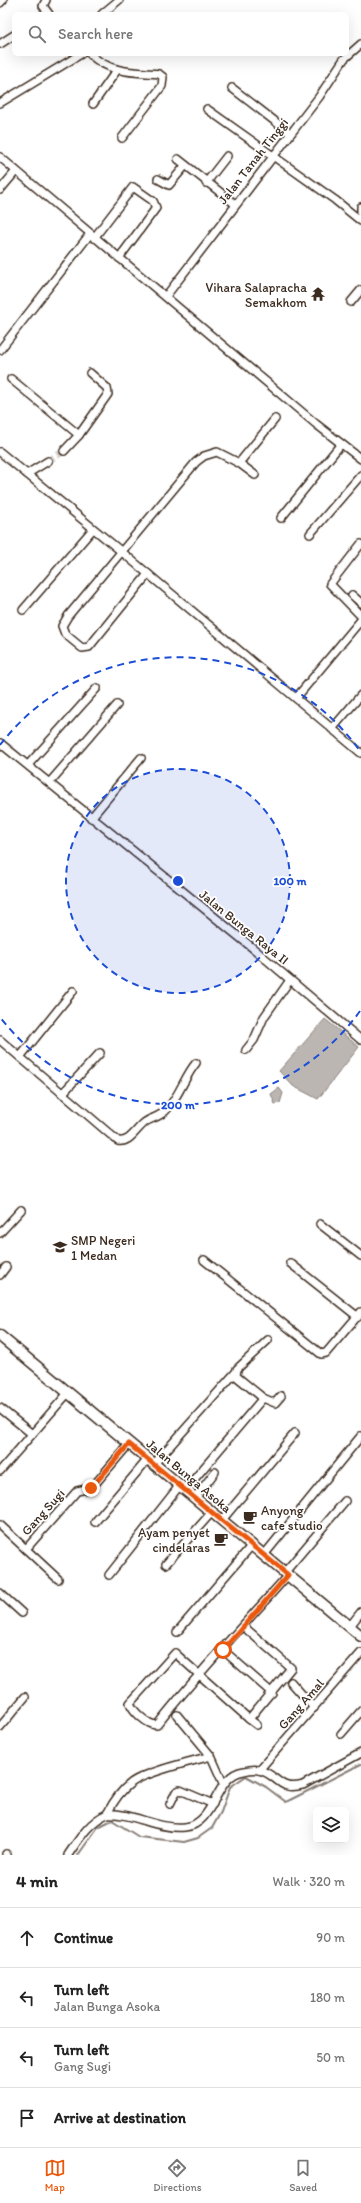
<!DOCTYPE html>
<html lang="en">
<head>
<meta charset="utf-8">
<style>
	:root { --surface:#fff; --page:#f2f2f2; --text:#222; --muted:#767676; --line:#e0e0e0; --accent:#ea580c }
	body { margin:0; font-family:Itim,sans-serif; background:var(--page); color:var(--text) }
	.controls { position:absolute; right:12px; bottom:12px; display:grid; overflow:hidden; border-radius:6px; box-shadow:0 4px 16px #0002 }
	.controls button { width:36px; height:36px; display:grid; place-items:center; padding:0; border:0; border-bottom:1px solid var(--line); background:var(--surface); color:var(--text); font:20px sans-serif }
	.stop { position:absolute; width:12px; height:12px; margin:-9px; border:3px solid #ea580c; border-radius:50%; background:#fff }
	.stop.end { background:#ea580c; border-color:#fff; box-shadow:0 1px 4px #0008 }
	.list { margin:0; padding:0; list-style:none }
	h2 { display:flex; justify-content:space-between; align-items:center; height:52px; margin:0; padding:0 16px; font-size:17px }
	h2 small { font-size:13px; font-weight:400; color:var(--muted) }
	.list li { display:grid; grid-template-columns:26px 1fr auto; gap:12px; align-items:center; box-sizing:border-box; height:60px; padding:0 16px; border-top:1px solid var(--line) }
	.list b { display:block; font-size:15px; white-space:nowrap }
	.list p { margin:0; font-size:13px; white-space:nowrap; color:var(--muted) }
	.list em { font-size:13px; font-style:normal; color:var(--muted) }
	.icon { flex:none; width:22px; height:22px; fill:none; stroke:currentColor; stroke-width:2; stroke-linecap:round; stroke-linejoin:round }
	.map { position:relative; flex:none; width:361px; height:1855px; overflow:hidden }
	.search { position:absolute; background:var(--surface); box-shadow:0 4px 16px #0002; left:12px; right:12px; top:12px; height:44px; display:flex; align-items:center; gap:10px; box-sizing:border-box; padding:0 14px; border-radius:6px; color:var(--muted); font-size:15px }
	.sheet { height:292px; background:var(--surface) }
	nav { display:flex; justify-content:space-around; align-items:center; box-sizing:border-box; height:56px; border-top:1px solid var(--line); background:var(--surface); font-size:11px; color:var(--muted) }
	nav a { display:grid; justify-items:center; gap:2px }
	nav .on { color:var(--accent) }
	.map>svg:first-child { display:block }
	.water { fill:#bcb6b3; stroke:#887e77 }
	.lines { fill:none; stroke-linecap:round; stroke-linejoin:round }
	.stream { stroke:#887e77; stroke-width:2 }
	.street-tunnel { stroke:#d8d4d2; stroke-width:7; stroke-dasharray:7 3.5; stroke-linecap:butt }
	.street-casing { stroke:#3b2a1e; stroke-width:10 }
	.secondary-casing { stroke:#3b2a1e; stroke-width:13 }
	.street { stroke:#fff; stroke-width:7 }
	.secondary { stroke:#fff; stroke-width:10 }
	.route { stroke:#ea580c; stroke-width:5 }
	.ring { fill:none; stroke:#1d4ed8; stroke-width:2; stroke-dasharray:7 5 }
	.labels { text-anchor:middle; dominant-baseline:central; stroke-width:3.5; stroke-linejoin:round; paint-order:stroke }
	.street-label { font-size:13px; fill:#3b2a1e; stroke:#fff }
	.poi-label { font-size:13px; fill:#3b2a1e; stroke:#fff; text-anchor:end }
	.centre { fill:#1d4ed8; stroke:#fff; stroke-width:2 }
	.ring-label { font-size:12px; text-anchor:middle; font-weight:bold; fill:#1d4ed8; stroke:#fff; stroke-width:3.5; stroke-linejoin:round; paint-order:stroke }
</style>
</head>
<body>
<div class="map">
<svg width="361" height="1855" viewBox="0 0 361 1855">
	<rect width="100%" height="100%" fill="#fff"/>
	<filter id="ink" filterUnits="userSpaceOnUse"><feTurbulence type="fractalNoise" baseFrequency=".025" numOctaves="2"/><feDisplacementMap in="SourceGraphic" scale="8" xChannelSelector="R" yChannelSelector="G"/><feConvolveMatrix kernelMatrix="1 2 1 2 8 2 1 2 1" color-interpolation-filters="sRGB"/></filter>
	<g filter="url(#ink)">
		<g class="water">
			<polygon points="325,1019 359,1047 318,1099 293,1086 279,1071"/>
			<polygon points="279,1088 283,1093 280,1103 275,1104 271,1094"/>
		</g>
		<g class="lines">
			<polyline class="stream" points="78,1855 98,1827 112,1820 139,1837 184,1842 198,1838 212,1828 221,1812 230,1787 246,1776 266,1787 286,1802 361,1764"/>
			<polyline class="street-tunnel" points="48,461 64,451"/>
			<defs>
				<g id="street">
					<polyline points="46,0 43,6 49,14"/>
					<polyline points="0,3 3,0"/>
					<polyline points="102,14 119,0"/>
					<polyline points="0,44 14,35"/>
					<path d="M90,54C109,73 133,72 159,74L163,77L162,86L122,138"/>
					<polyline points="232,88 290,133"/>
					<polyline points="0,103 81,54"/>
					<polyline points="93,104 117,70"/>
					<polyline points="207,109 335,200 361,221"/>
					<polyline points="0,157 316,424 361,459"/>
					<polyline points="178,159 235,204"/>
					<polyline points="158,179 169,185 185,166"/>
					<polyline points="206,183 227,156"/>
					<polyline points="0,190 16,171"/>
					<polyline points="361,207 361,213"/>
					<polyline points="94,238 133,187 153,201 156,208 119,258"/>
					<polyline points="166,296 319,97 344,59 361,44"/>
					<polyline points="351,302 361,290"/>
					<polyline points="0,350 90,234"/>
					<polyline points="11,379 79,435"/>
					<polyline points="64,451 79,435 108,394 107,388 90,373"/>
					<polyline points="0,452 122,552 361,753"/>
					<polyline points="239,463 275,419"/>
					<polyline points="27,474 48,461"/>
					<polyline points="281,518 341,444"/>
					<polyline points="310,534 361,475"/>
					<polyline points="361,544 330,584 361,616"/>
					<polyline points="148,574 89,647 82,648 65,634 62,626 68,616 196,462 204,456 217,452 239,463 255,475"/>
					<polyline points="352,595 361,603"/>
					<polyline points="23,610 93,529"/>
					<polyline points="296,698 361,620"/>
					<polyline points="332,729 361,695"/>
					<polyline points="0,743 254,949 361,1040"/>
					<polyline points="28,765 97,688"/>
					<polyline points="50,782 117,705"/>
					<polyline points="91,818 141,758"/>
					<path d="M0,1040L118,1141C129,1143 135,1131 143,1124C150,1117 159,1119 168,1108C180,1094 185,1076 196,1063"/>
					<polyline points="246,1050 254,1040 264,1017 290,980"/>
					<polyline points="20,1057 73,991"/>
					<polyline points="62,1094 100,1053"/>
					<polyline points="320,1224 361,1256"/>
					<polyline points="0,1233 21,1210"/>
					<polyline points="204,1260 321,1354 326,1353 361,1312"/>
					<polyline points="290,1263 358,1317"/>
					<polyline points="0,1275 6,1267"/>
					<polyline points="263,1398 275,1403 281,1396"/>
					<polyline points="0,1408 32,1434"/>
					<polyline points="154,1464 235,1373"/>
					<polyline points="0,1471 68,1393"/>
					<polyline points="185,1490 263,1398 236,1376 237,1369 268,1340"/>
					<polyline points="195,1498 215,1472"/>
					<polyline points="222,1520 295,1433"/>
					<polyline points="95,1522 148,1459"/>
					<polyline points="0,1525 58,1579"/>
					<polyline points="26,1549 77,1491 91,1488 95,1484 129,1444"/>
					<polyline points="264,1555 361,1436"/>
					<polyline points="166,1564 212,1512"/>
					<polyline points="285,1572 345,1501"/>
					<polyline points="109,1575 180,1485"/>
					<polyline points="0,1593 22,1613"/>
					<polyline points="243,1626 291,1668 249,1719"/>
					<polyline points="350,1626 361,1612"/>
					<polyline points="177,1632 252,1545"/>
					<polyline points="223,1650 272,1693"/>
					<polyline points="291,1682 314,1708"/>
					<polyline points="177,1715 211,1756 223,1783"/>
					<path d="M257,1725L249,1719L176,1654L175,1653L130,1703C133,1711 147,1725 157,1725C198,1673 244,1625 288,1575"/>
					<polyline points="0,1727 25,1697"/>
					<polyline points="341,1734 361,1711"/>
					<polyline points="259,1770 361,1653"/>
					<polyline points="170,1804 176,1792 180,1790 213,1804"/>
					<path d="M107,1814C113,1802 120,1791 131,1783C145,1772 192,1761 211,1756"/>
					<polyline points="6,1854 7,1855"/>
					<path d="M68,1855C79,1839 89,1822 107,1814C132,1812 158,1830 185,1827C216,1824 214,1775 244,1771C248,1770 255,1769 259,1770C278,1774 278,1792 303,1785L361,1753"/>
				</g>
				<polyline id="secondary" points="0,1336 361,1636"/>
			</defs>
			<use href="#street" class="street-casing"/>
			<use href="#secondary" class="secondary-casing"/>
			<use href="#street" class="street"/>
			<use href="#secondary" class="secondary"/>
		</g>
	</g>
	<g class="lines" filter="url(#ink)">
		<polyline class="route" points="91,1488 129,1444 288,1575 223,1650"/>
	</g>
	<circle cx="178" cy="881" r="112" fill="#1d4ed8" fill-opacity=".12"/>
	<g class="ring">
		<circle cx="178" cy="881" r="112"/>
		<path d="M360 1011A224 224 0 0 1 0 1017M0 745A224 224 0 0 1 360 751"/>
	</g>
	<defs>
		<symbol id="temple-bare" viewBox="-9 -9 18 18"><path d="M0-6L5-2H3V0L6.5 2.5H4V6H1.5V3h-3V6H-4V2.5H-6.5L-3 0V-2H-5Z" fill="#3b2a1e" stroke="#fff" stroke-width="2.5" paint-order="stroke"/></symbol>
		<symbol id="school-bare" viewBox="-9 -9 18 18"><path d="M0-5L7-2L0 1L-7-2ZM-4 1L0 2.5L4 1V4Q0 6-4 4Z" fill="#3b2a1e" stroke="#fff" stroke-width="2.5" paint-order="stroke"/></symbol>
		<symbol id="cafe-bare" viewBox="-9 -9 18 18"><path d="M-5.5-4.5H6V0H3Q3 3.5 0 3.5H-2.5Q-5.5 3.5-5.5 0ZM3-3.2v2h1.7v-2ZM-6 4.5H4V6H-6Z" fill="#3b2a1e" stroke="#fff" stroke-width="2.5" paint-order="stroke"/></symbol>
	</defs>
	<g fill-rule="evenodd">
		<use href="#temple-bare" x="308" y="284" width="20" height="20"/>
		<use href="#school-bare" x="50" y="1237" width="20" height="20"/>
		<use href="#cafe-bare" x="240" y="1507" width="20" height="20"/>
		<use href="#cafe-bare" x="211" y="1529" width="20" height="20"/>
	</g>
	<g class="labels">
		<g class="street-label">
			<text transform="translate(253 161) rotate(-52)">Jalan Tanah Tinggi</text>
			<text transform="translate(244 927) rotate(39)">Jalan Bunga Raya II</text>
			<text transform="translate(189 1476) rotate(40)">Jalan Bunga Asoka</text>
			<text transform="translate(43 1512) rotate(-48)">Gang Sugi</text>
			<text transform="translate(301 1704) rotate(-49)">Gang Amal</text>
		</g>
		<g class="poi-label">
			<text x="307" y="287">Vihara Salapracha<tspan x="307" dy="15">Semakhom</tspan></text>
			<text x="71" y="1240" text-anchor="start">SMP Negeri<tspan x="71" dy="15">1 Medan</tspan></text>
			<text x="261" y="1510" text-anchor="start">Anyong<tspan x="261" dy="15">cafe studio</tspan></text>
			<text x="210" y="1532">Ayam penyet<tspan x="210" dy="15">cindelaras</tspan></text>
		</g>
	</g>
	<circle cx="178" cy="881" r="6" class="centre"/>
	<g class="ring-label">
		<text x="290" y="885">100 m</text>
		<text x="178" y="1109">200 m</text>
	</g>
</svg>
<div class="controls">
<button><svg class="icon" aria-label="layers" viewBox="0 0 24 24"><path d="M12 4l9 5-9 5-9-5zM3 14l9 5 9-5"/></svg></button>
</div>
<div class="stop" style="left:223px;top:1650px"></div>
<div class="stop end" style="left:91px;top:1488px"></div>
<div class="search"><svg class="icon" aria-label="search" viewBox="0 0 24 24"><circle cx="10" cy="10" r="6"/><path d="M15 15l6 6"/></svg>Search here</div>
</div>
<section class="sheet">
<h2>4 min<small>Walk · 320 m</small></h2>
<ul class="list">
<li><svg class="icon" aria-label="ahead" viewBox="0 0 24 24"><path d="M12 20V5M6 11l6-6 6 6"/></svg><div><b>Continue</b></div><em>90 m</em></li>
<li><svg class="icon" aria-label="left" viewBox="0 0 24 24"><path d="M17 20v-9H6M10 6l-5 5 5 5"/></svg><div><b>Turn left</b><p>Jalan Bunga Asoka</p></div><em>180 m</em></li>
<li><svg class="icon" aria-label="left" viewBox="0 0 24 24"><path d="M17 20v-9H6M10 6l-5 5 5 5"/></svg><div><b>Turn left</b><p>Gang Sugi</p></div><em>50 m</em></li>
<li><svg class="icon" aria-label="arrive" viewBox="0 0 24 24"><path d="M6 21V4h12l-3 4 3 4H6"/></svg><div><b>Arrive at destination</b></div></li>
</ul>
</section>
<nav>
<a class="on"><svg class="icon" aria-label="map" viewBox="0 0 24 24"><path d="M3 6l6-2 6 2 6-2v14l-6 2-6-2-6 2zM9 4v14M15 6v14"/></svg>Map</a>
<a><svg class="icon" aria-label="directions" viewBox="0 0 24 24"><path d="M12 3l9 9-9 9-9-9zM9 14v-3h6M13 9l2 2-2 2"/></svg>Directions</a>
<a><svg class="icon" aria-label="saved" viewBox="0 0 24 24"><path d="M7 4h10v16l-5-4-5 4z"/></svg>Saved</a>
</nav>
</body>
</html>
